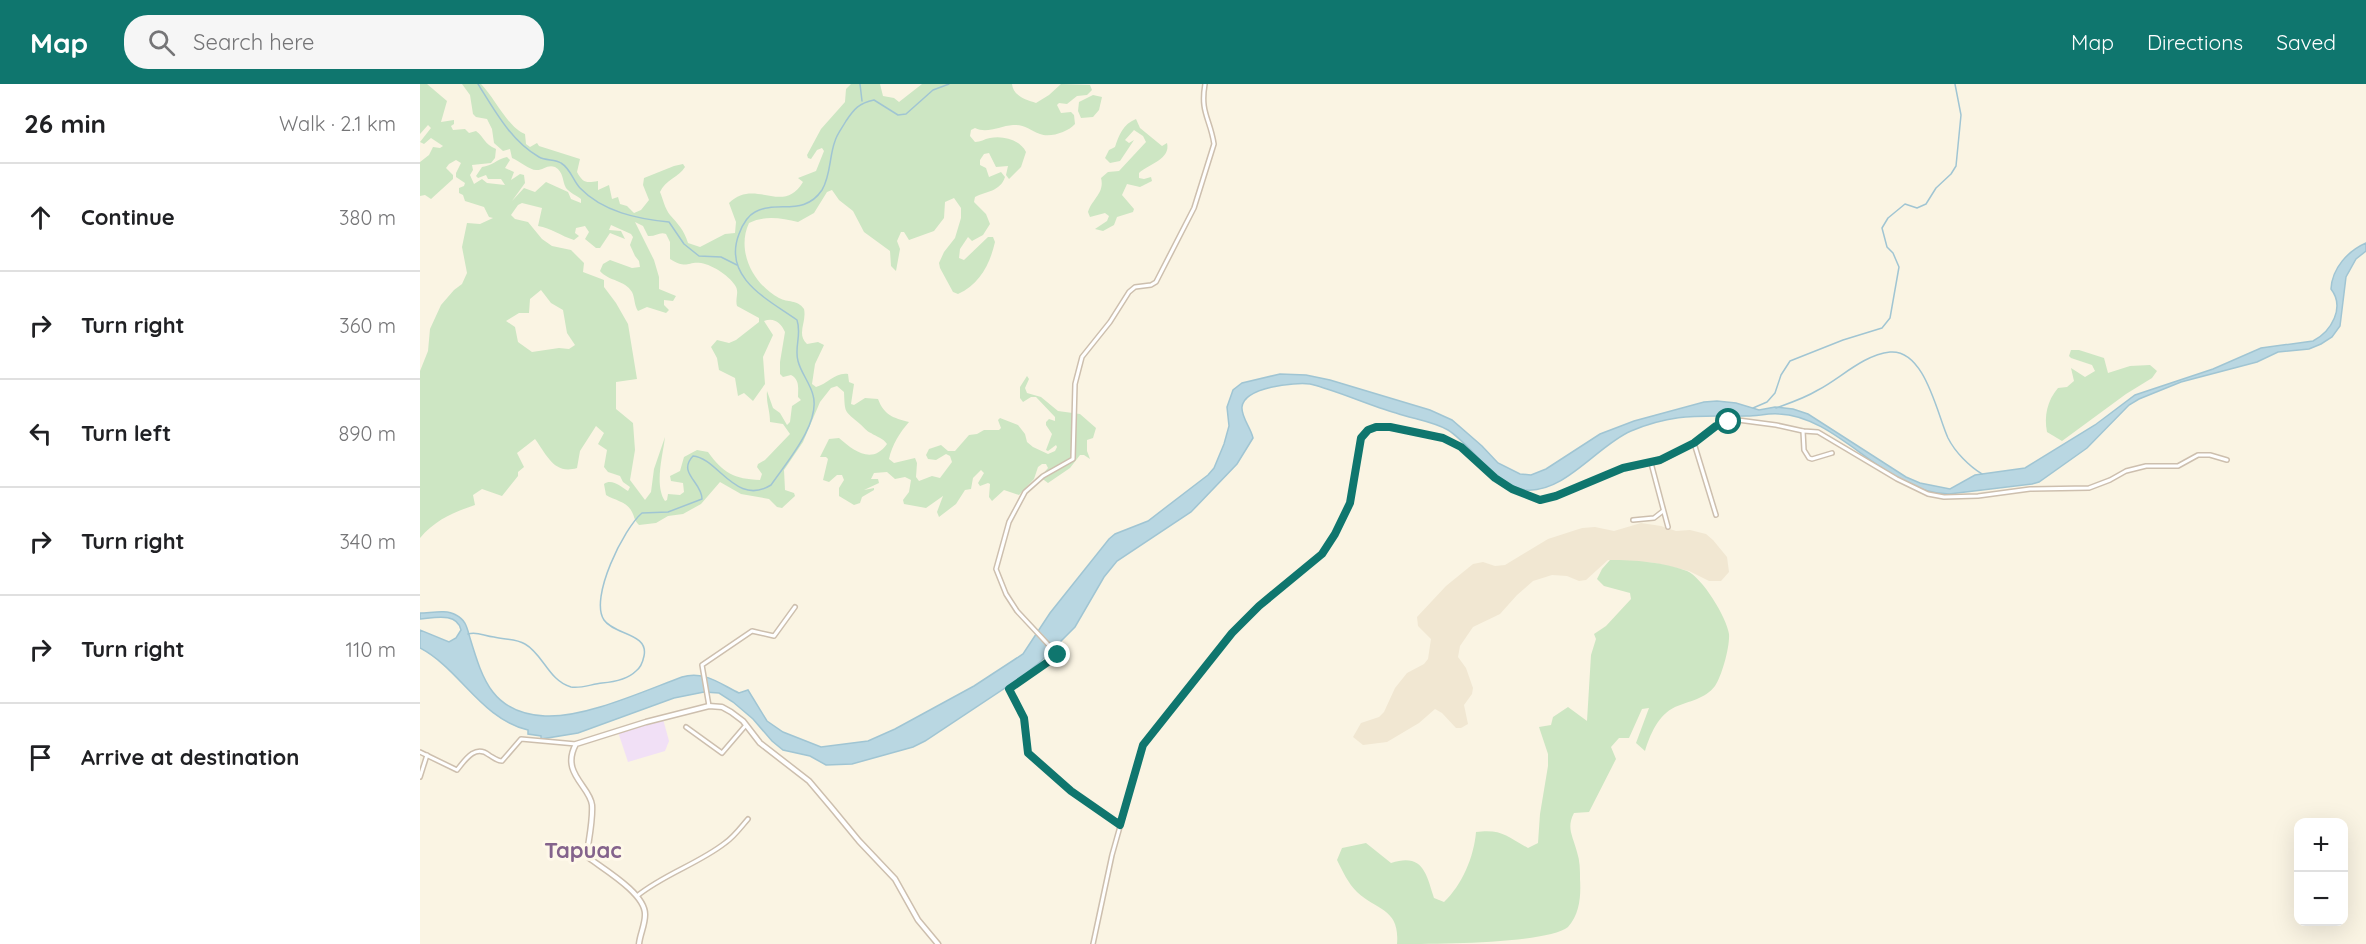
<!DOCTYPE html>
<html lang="en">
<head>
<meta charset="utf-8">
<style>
	:root { --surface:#fff; --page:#f6f6f6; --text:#202124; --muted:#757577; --line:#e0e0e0; --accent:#0f766e }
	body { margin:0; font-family:Quicksand,sans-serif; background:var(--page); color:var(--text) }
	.controls { position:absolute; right:18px; bottom:18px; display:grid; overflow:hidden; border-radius:12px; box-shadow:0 6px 24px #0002 }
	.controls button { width:54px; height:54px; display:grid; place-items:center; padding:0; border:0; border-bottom:2px solid var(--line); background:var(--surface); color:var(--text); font:30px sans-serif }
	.stop { position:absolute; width:18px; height:18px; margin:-14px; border:4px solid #0f766e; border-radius:50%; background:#fff }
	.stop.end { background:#0f766e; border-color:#fff; box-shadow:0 2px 6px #0008 }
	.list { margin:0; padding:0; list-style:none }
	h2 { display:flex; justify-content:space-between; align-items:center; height:78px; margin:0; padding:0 24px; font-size:26px }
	h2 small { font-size:20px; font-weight:400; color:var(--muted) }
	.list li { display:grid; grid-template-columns:39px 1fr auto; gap:18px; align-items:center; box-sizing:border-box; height:108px; padding:0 24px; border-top:2px solid var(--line) }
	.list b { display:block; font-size:22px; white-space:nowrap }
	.list em { font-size:20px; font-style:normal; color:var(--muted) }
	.icon { flex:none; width:33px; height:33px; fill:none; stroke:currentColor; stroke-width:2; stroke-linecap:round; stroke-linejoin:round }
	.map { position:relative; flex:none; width:1946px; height:860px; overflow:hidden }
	header { display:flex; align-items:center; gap:36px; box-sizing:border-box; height:84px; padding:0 30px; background:var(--accent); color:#fff }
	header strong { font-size:28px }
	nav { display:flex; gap:33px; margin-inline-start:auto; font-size:21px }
	.search { width:420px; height:54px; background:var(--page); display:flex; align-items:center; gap:15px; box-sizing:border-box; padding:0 21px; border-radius:24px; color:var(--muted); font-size:22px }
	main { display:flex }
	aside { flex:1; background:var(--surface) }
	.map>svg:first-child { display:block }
	.residential { fill:#f1e7d2 }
	.education { fill:#f1e0f6 }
	.green { fill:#cde6c3; fill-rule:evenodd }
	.water { fill:#b9d7e2; stroke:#a0c5d3; stroke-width:1.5 }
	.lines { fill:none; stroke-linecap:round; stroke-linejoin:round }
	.stream { stroke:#a0c5d3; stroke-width:1.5 }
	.minor-casing { stroke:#cdbfae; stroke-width:6 }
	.tertiary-casing { stroke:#cdbfae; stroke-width:7 }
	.minor { stroke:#fff; stroke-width:3 }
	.tertiary { stroke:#fff; stroke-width:4 }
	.route { stroke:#0f766e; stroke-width:8 }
	.labels { text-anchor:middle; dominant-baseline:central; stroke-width:6; stroke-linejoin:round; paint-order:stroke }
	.quarter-label { font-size:22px; font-weight:bold; fill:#84638c; stroke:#fef8e9 }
</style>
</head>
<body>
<header>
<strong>Map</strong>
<div class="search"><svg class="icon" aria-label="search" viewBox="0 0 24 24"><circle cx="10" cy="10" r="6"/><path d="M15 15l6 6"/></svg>Search here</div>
<nav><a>Map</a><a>Directions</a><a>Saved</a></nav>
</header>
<main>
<aside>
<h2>26 min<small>Walk · 2.1 km</small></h2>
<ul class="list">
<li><svg class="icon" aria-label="ahead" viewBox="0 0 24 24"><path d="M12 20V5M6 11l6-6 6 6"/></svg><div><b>Continue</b></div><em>380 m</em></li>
<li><svg class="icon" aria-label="right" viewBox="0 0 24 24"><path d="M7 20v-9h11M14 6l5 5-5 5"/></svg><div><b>Turn right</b></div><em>360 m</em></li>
<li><svg class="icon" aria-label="left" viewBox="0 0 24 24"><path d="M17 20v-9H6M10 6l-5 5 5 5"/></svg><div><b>Turn left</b></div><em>890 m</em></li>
<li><svg class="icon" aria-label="right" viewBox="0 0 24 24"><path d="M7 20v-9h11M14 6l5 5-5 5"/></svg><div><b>Turn right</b></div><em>340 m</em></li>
<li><svg class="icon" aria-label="right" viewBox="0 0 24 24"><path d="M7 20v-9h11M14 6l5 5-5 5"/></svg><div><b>Turn right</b></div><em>110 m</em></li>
<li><svg class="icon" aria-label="arrive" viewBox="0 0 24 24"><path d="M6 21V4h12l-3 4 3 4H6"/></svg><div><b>Arrive at destination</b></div></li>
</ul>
</aside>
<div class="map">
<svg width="1946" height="860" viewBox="0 0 1946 860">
	<rect width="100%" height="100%" fill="#faf4e3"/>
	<polygon class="residential" points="1221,439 1241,442 1256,447 1270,446 1286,450 1293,456 1307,473 1309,488 1301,497 1289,497 1269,487 1235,479 1188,476 1166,496 1159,497 1147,492 1132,491 1113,497 1097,511 1080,530 1053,543 1040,562 1038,573 1046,584 1053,604 1052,610 1044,621 1048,640 1041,644 1036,644 1022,629 1015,625 999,639 967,658 943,661 933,653 941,639 959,633 964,628 975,604 987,589 1004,580 1008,575 1011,555 998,542 997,533 1026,502 1053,480 1063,478 1075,482 1085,481 1128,455 1162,444 1175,443 1194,447"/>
	<polygon class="education" points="243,635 249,657 245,667 208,678 198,648"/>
	<g class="green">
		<path d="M0,0H7L27,17L21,38L34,36V40L31,42L33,46L45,45L49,49L56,47C65,54 64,60 76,65L75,74L71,79L52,81L53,86L50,91L54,100L62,95L67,99L85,101L81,95H68L66,91L58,94L56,92L62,83C72,82 77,75 87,73L90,76L85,84L94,88L91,96L100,90L104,91L105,99L92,117L104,104L115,108L126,98L148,108L151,115L161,119V115C157,112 149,108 146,104C142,97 144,88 135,83C128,80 123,86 117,86C111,87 99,77 92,74L90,65L83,67L74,59L72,45L67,35L56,33L53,30L50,11L42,0H61C75,14 88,44 105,50L106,60L110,63L117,59L119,62L160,75L157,88C163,99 166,99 178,97V106L189,101L192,115L198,113L200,120L207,122L214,129L221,126L229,116L223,101L224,94L254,82L263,80L265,83C259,93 245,96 240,108C243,115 245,125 250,131C258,140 264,146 268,159L280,163L305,150L315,149L316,138L309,119C335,93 363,132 383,98L378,94L396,87L404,67L402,64L397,66L391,75L388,74L387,71L401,45L425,18L426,5L431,0H460L463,12L474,14L479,18L502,0H592C593,12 606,16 616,19L629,11L641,0L670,1L672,6L667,11L657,12L647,20L639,19L637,21L641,29L651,28L654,31L655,40C648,48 630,54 620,50C610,46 604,40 593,41C580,42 567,50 555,44L551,46L550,52L555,58C561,58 564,55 570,54C583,51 600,56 606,68L601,83L589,95L586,91L588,82L576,83L569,69L564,70L560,76V81L566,84L569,93L581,88L585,93C580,108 566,107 555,113L554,118L566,130L570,140L563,151L552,157L548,153L540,165L539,174L544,176L568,153H573L575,158C570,180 560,200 538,210L533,208L520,184L519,179L524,168L535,154L541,134V124L534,114L525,118L524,134L514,147L489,156L484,148H481L477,157L480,165L476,187L471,182L470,167L444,148L433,127L419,116L412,106L407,108L394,129L378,138C362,134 344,131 329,139C316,167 333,200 359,214C368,219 377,215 384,225C387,238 376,250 387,260L398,258L404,261L395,280L392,300L396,303C408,300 415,288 428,290L429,298L434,300L431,320L434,321L445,314L458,315C464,331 473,334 489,338C480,348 472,361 469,375L474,379L495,374L497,379L496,393L499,397L512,392L520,394L532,378L530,372L526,370L516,376L508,375L506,371L509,365L521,361L528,367H535L549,351L557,350L564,346H579L581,344L578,336L580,334L598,341L605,350L607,358L613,363L628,370L635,367L637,363L636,361L628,367L626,366L632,350L626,341V338L629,335L635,337V333L616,313H611L603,318L600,314V303L607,292L609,295L605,304L607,309L621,313L638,327L660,330L676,344L673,354L667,356V367L670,375L664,371H660L650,384L628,399L620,393L628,384L626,380H622L618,383L614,395L599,411L584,406L572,417L569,413L570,400L568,399L560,402L558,399L564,389L561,386L553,394L551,405L545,406L536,420L519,433L517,428L523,412L506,424L484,420L483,416L489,408L491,396L485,393L475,395L467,388L454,389L451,395H458L459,399L444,406L454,404V406L442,413L440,419L434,421L419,412V404L424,396L422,391H417L409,398L403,396L408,375L406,373H400L409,355L419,354C434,367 452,381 467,360C463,354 457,353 451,349C446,347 444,343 440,340C424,326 425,330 424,308L417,302L411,304L400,318L383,358L364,386L365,406L374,409L375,412L362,424L357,423L349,415L321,410L300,398L281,420L263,430L248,432L236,439L219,441C214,436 215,434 212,428C208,418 194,416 186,411L184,400C192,394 201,403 208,407L210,403L203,398L200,392L188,388L184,383L187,366L178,360L184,349L176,342L160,367L157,384C134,391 127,371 115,355L97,369L104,383L98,388V392L82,412L62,405L53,411L55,421C34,428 15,436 0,454V287L8,267L10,245L21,221L34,206L42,200L47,189L42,163L47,139L60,140L73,134L69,133L64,123L45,117L43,111L39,109V104L44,102L45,99L36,93V89L41,79L36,76L29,80L26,84L33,91V95L11,115L5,111L0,112V78L9,71L13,63L20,64L23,62L11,54L4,60L0,58L11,44L8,41L0,50ZM102,119L122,124L118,142C131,144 141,152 154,156L159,152L155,149L156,144L165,142L169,148L165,155L176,164H180L190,149L205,155L201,147L189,146L191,141L211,150L213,153L210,161L215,172L219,177L220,183L212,184L190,176L183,180L180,187C188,197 205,196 212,208C215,214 214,221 218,227L227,223L246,229L249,226L244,221V216L253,217L256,212L239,205V193L234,176L215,138L223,142L228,152C235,153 240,147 246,150L250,158V175C268,186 267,177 281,179C293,181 311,193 316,203C319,209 315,215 317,222L339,234V238L316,256L309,259L297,256L291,263L297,274L299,286L315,294L318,312L324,309L333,317L345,300L343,273L353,251L344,237C354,233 361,239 365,248L360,278V290L363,293L371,291C380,296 378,304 378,313L381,316L372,322L370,338L367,341L360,329L353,324L347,307C346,319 350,326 350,338L363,340L370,350L345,376L338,380L337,383L342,390L340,396C314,395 303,389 288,368L277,366L264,373L260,387L250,392L251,397L263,399L264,408L260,411L248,410L247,416L245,417C234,401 243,371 245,353L234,385L231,408L225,416L210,396L215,366L213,339L196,325V298L217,295L208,240L196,219L184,203V196L163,188L164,179L151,166L132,162L122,155L108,138L95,135L91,131L98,121ZM121,206L131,219L143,226L147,249L155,261L149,265L139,264L112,268L98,258L95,243L86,237L99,229H109L110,215Z"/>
		<polygon points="673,11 682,13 679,26 673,33 661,34 658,27 659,18"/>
		<path d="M716,35L720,44L742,62L747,59C751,75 729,80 719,89V94L724,95L731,93L732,97L720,103L707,100L702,111L714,125L713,128L697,133L694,141L683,147L675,145L687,137L689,132L685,129L670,133L668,128C672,115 685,109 681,94L688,88L699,87L726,58L723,52L714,46L705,56L709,59L714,56L700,77L690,79L685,74L689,66L695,63C699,51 703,40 716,35Z"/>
		<path d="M1651,266H1659L1684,274L1688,289L1710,282L1730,281L1737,287L1732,294L1706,310L1642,357L1627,348C1624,332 1627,317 1638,304L1647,303L1654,297L1651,284L1665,293L1675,287L1672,281L1651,274L1649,272Z"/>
		<path d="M1190,476C1215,476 1243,478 1267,487C1282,493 1307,534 1309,550C1310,562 1302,592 1295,602C1285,615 1269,617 1255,623C1238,631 1230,651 1225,667L1216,659L1229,624L1222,625L1209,654H1199L1191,663L1196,675L1169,728L1154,729C1146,744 1153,752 1157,768C1160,777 1160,786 1160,795C1161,811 1160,830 1148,843C1127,860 1012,860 977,860C980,825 958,827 937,808C928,799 923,788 917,776L922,764L946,759L971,779C1003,769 1006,789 1014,814L1024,818C1042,801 1054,773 1056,748C1082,745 1086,752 1108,764L1118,759L1120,730L1128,682V670L1119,643L1131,641L1133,633L1148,623L1167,637L1171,571L1176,555L1174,550L1186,542L1211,515L1210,509L1184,502L1177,495L1182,485Z"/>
	</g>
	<path class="water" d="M1946,159V167L1936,175L1926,193L1920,242L1912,253L1901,260L1889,265L1858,268L1837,278L1761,298L1719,315L1709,321L1667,364L1619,398L1612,400L1529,410C1465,409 1419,332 1359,330C1348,329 1338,332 1327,332C1281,333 1257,328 1211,347C1178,361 1145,409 1106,406C1077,404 1052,361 1028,346C1012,337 993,335 976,329C947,321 919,307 890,300C875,298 824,303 822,323C821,333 831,344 833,354L817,380L771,428L697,477L684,493L655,543L621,577L603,592L505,657L493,663L432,680L406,681L390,672L363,666L352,657L333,635L313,618L299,609L284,608L254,614L158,649L121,655V652L108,650V646C61,635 40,585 0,564V546L29,558L36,554L41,546C37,528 14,534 0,535V529C11,529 26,525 36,531C46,536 47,544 50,554C63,597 73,629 125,632C165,634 224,607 262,593C284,586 300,600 319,609L328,606L347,637L363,648L401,663L448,657L475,645L554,602L603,570L630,529L689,455L695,450L728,437L788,391L794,384L804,360L809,342L807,323L813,306L822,299L860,290L886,291L910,296L1010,326L1032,336L1062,362L1078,379L1100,390L1111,391L1126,385L1180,350L1214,337L1284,318L1297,317L1316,319L1339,326L1355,323L1373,325L1388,330L1486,393L1500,399L1530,405L1555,391L1605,384L1675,341L1715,311L1793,285L1841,264L1893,257C1912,247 1925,223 1911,205C1912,184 1928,167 1946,159Z"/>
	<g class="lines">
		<g class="stream">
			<path d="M58,0C75,27 91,57 119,73C126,77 135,75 141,79C151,85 153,97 160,104C183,128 218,135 249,138L264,160L279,172L301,173L317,181"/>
			<polyline points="440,0 442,17"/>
			<polyline points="1333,324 1347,318 1355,309 1361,291 1370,277 1423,256 1462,244 1470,234 1479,183 1473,169 1467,163 1462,144 1468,134 1485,120 1497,124 1506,120 1516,104 1531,90 1536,82 1541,31 1535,0"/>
			<path d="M1356,324C1370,319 1385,314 1398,306C1421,294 1443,271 1470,268C1505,265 1517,330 1528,354C1535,368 1549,382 1562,390"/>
			<path d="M48,550C57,547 64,552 74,553C84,556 95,554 105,560C123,570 129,597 151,603C160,605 172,600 182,599C194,598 207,596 216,587C220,584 223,577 224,572C229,549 194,551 184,536C169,514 204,444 222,429L248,428L282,415C282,398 257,389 273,372C298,374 316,423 351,401C366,379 401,339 393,311C390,299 381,289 378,277C374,263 382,251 377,236C349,216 302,194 319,150C322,142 327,132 335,128C357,116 384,133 402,106C411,91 409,73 415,57C417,50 422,44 426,37C434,25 439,19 454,16L478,31L486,30L513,6L529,0"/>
		</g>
		<defs>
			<g id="minor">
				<polyline points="1383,347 1384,366 1389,374 1392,375 1412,369"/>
				<polyline points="1274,359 1296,431"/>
				<polyline points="1231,379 1248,443"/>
				<polyline points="1213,436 1234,434 1243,427"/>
				<polyline points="289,622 282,581 332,547 354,552 375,523"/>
				<polyline points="266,643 302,669 326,641"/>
				<path d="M0,668L37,686C45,676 55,660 69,671C74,674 77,677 82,677L101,655L156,660"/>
				<polyline points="0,693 7,671"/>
				<path d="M700,741L651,707L608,669L605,635L589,605L638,571L597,527L586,510L576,485L589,438L605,408L623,392L653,375L655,300L662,273L690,238L709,208L715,203L731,201L736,198L774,124L794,60C790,34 780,29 785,0"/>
				<path d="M217,812C244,790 278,780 305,759C314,753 321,743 328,735"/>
				<polyline points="673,860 692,771 723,661 812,549 839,522 902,470 915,450 930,419 941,354 948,346 956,343 970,343 1023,354 1041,363 1075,394 1092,405 1121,416 1136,412 1203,384 1240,377 1274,359 1296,342 1318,336 1356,341 1383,347 1398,348 1477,395 1508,410 1524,413 1558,412 1610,405 1669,404 1690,396 1706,387 1726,382 1758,382 1778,371 1790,371 1807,376"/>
			</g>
			<path id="tertiary" d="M219,860C220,850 225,841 225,831C226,810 185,786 169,774L167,769C169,754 173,736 172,721C170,702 140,689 156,660L226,638L289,622L302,623L311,628L323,637L340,659L389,697L411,723L439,757L475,795L498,836L518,860"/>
		</defs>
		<use href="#minor" class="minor-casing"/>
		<use href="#tertiary" class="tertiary-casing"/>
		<use href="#minor" class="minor"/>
		<use href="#tertiary" class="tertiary"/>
	</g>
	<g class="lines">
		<polyline class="route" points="638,571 589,605 604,634 608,669 651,707 700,741 723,661 812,549 839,522 902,470 915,450 930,419 941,354 948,346 956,343 970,343 1023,354 1041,363 1075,394 1092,405 1120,416 1136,412 1203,384 1240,376 1274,359 1296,342 1309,338"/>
	</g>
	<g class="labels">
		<g class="quarter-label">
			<text x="163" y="766">Tapuac</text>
		</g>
	</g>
</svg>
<div class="controls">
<button>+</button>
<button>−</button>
</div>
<div class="stop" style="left:1309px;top:338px"></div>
<div class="stop end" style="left:638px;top:571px"></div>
</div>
</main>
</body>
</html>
